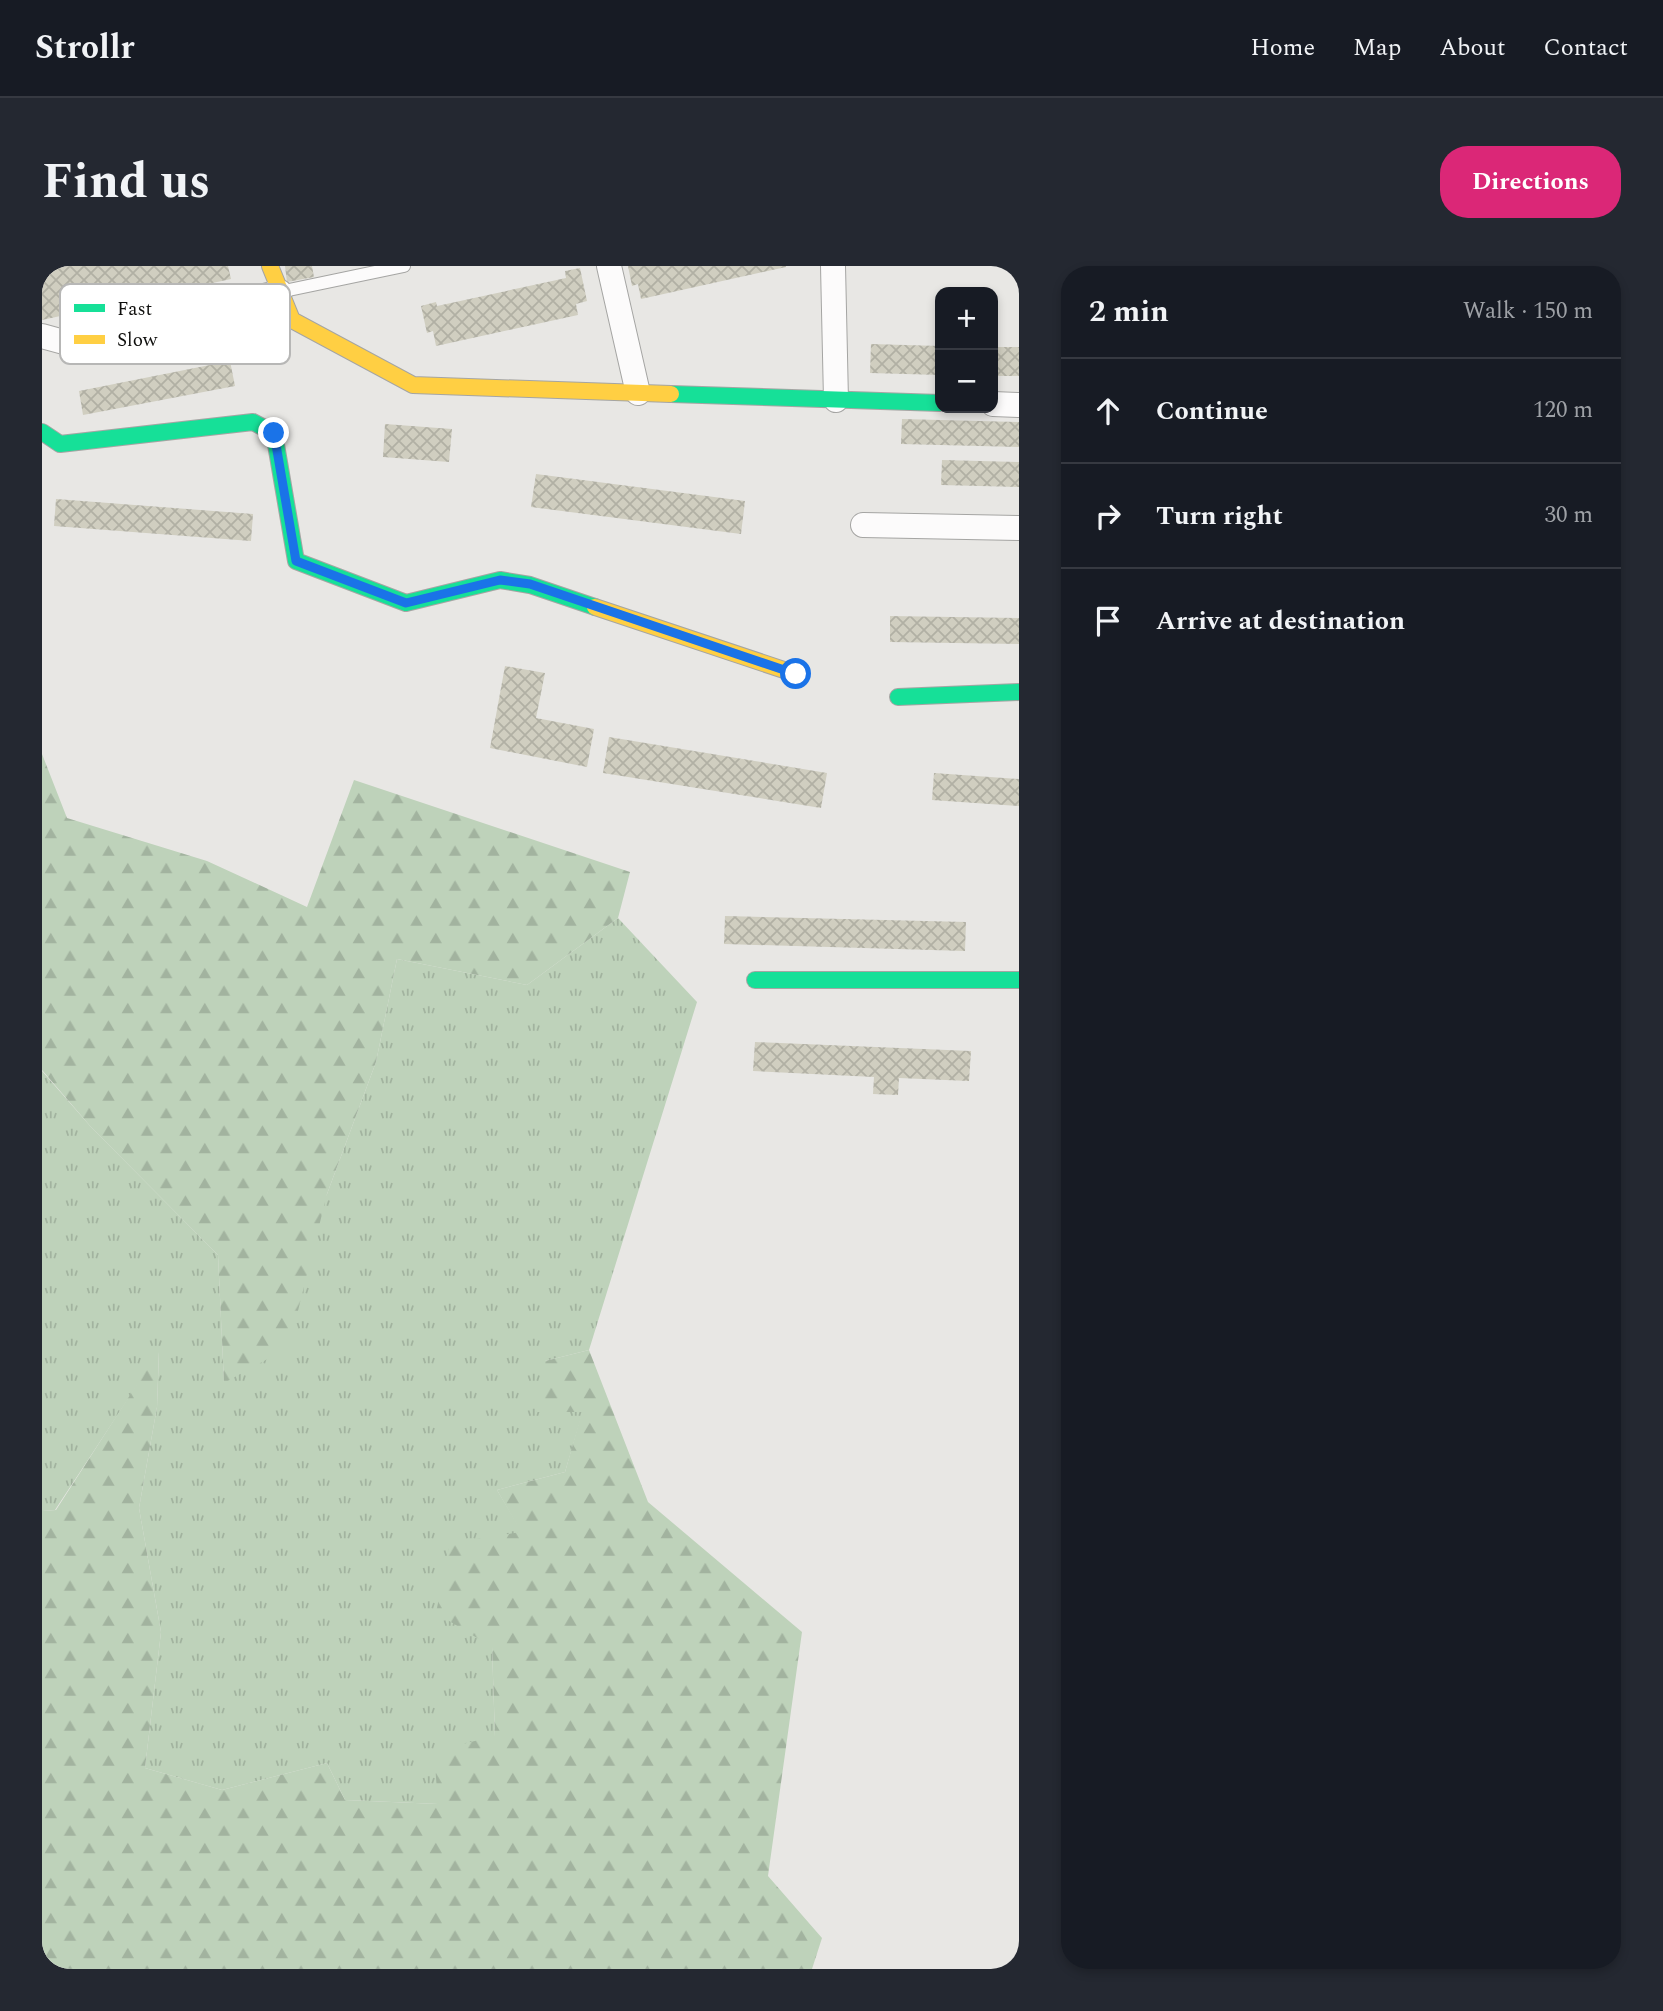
<!DOCTYPE html>
<html lang="en">
<head>
<meta charset="utf-8">
<style>
	:root { --surface:#171b24; --page:#242831; --text:#f1f3f6; --muted:#9ea1a6; --line:#363941; --accent:#db2777 }
	body { margin:0; font-family:Spectral,serif; background:var(--page); color:var(--text) }
	.controls { position:absolute; right:21px; top:21px; display:grid; overflow:hidden; border-radius:14px; box-shadow:0 4px 10px #0003 }
	.controls button { width:63px; height:63px; display:grid; place-items:center; padding:0; border:0; border-bottom:2px solid var(--line); background:var(--surface); color:var(--text); font:35px sans-serif }
	.stop { position:absolute; width:21px; height:21px; margin:-16px; border:5px solid #1a73e8; border-radius:50%; background:#fff }
	.stop.end { background:#1a73e8; border-color:#fff; box-shadow:0 2px 7px #0008 }
	.list { margin:0; padding:0; list-style:none }
	h2 { display:flex; justify-content:space-between; align-items:center; height:91px; margin:0; padding:0 28px; font-size:30px }
	h2 small { font-size:23px; font-weight:400; color:var(--muted) }
	.list li { display:grid; grid-template-columns:46px 1fr auto; gap:21px; align-items:center; box-sizing:border-box; height:105px; padding:0 28px; border-top:2px solid var(--line) }
	.list b { display:block; font-size:26px; white-space:nowrap }
	.list em { font-size:23px; font-style:normal; color:var(--muted) }
	.icon { flex:none; width:38px; height:38px; fill:none; stroke:currentColor; stroke-width:2; stroke-linecap:round; stroke-linejoin:round }
	.map { position:relative; flex:none; width:977px; height:1703px; overflow:hidden; border-radius:28px }
	header { display:flex; align-items:center; gap:42px; box-sizing:border-box; height:98px; padding:0 35px; background:var(--surface); border-bottom:2px solid var(--line) }
	header strong { font-size:33px }
	nav { display:flex; gap:38px; margin-inline-start:auto; font-size:24px }
	.intro { display:flex; align-items:center; justify-content:space-between; box-sizing:border-box; height:168px; padding:0 42px }
	h1 { margin:0; font-size:49px }
	.button { padding:18px 32px; border-radius:28px; background:var(--accent); color:#fff; font-size:24px; font-weight:700 }
	main { display:flex; gap:42px; padding:0 42px }
	aside { flex:1; background:var(--surface); border-radius:28px; box-shadow:0 4px 10px #0003 }
	.map>svg:first-child { display:block }
	.grass { fill:url(#grass-tufts) }
	.forest { fill:url(#forest-firs) }
	.building { fill:url(#building-cross-hatch) }
	.lines { fill:none; stroke-linecap:round; stroke-linejoin:round }
	.lane-casing { stroke:#a5a5a3; stroke-width:14 }
	.street-casing { stroke:#a5a5a3; stroke-width:26 }
	.fast-casing { stroke:#a5a5a3; stroke-width:18 }
	.slow-casing { stroke:#a5a5a3; stroke-width:18 }
	.lane { stroke:#fcfbfb; stroke-width:12 }
	.street { stroke:#fcfbfb; stroke-width:24 }
	.fast { stroke:#16e098; stroke-width:16 }
	.slow { stroke:#ffcf43; stroke-width:16 }
	.route { stroke:#1a73e8; stroke-width:9 }
	.key { fill:#fff; stroke:#b7b7b6; stroke-width:2 }
	.key-label { font-size:19px; fill:#0f0f0d }
</style>
</head>
<body>
<header>
<strong>Strollr</strong>
<nav><a>Home</a><a>Map</a><a>About</a><a>Contact</a></nav>
</header>
<div class="intro"><h1>Find us</h1><a class="button">Directions</a></div>
<main>
<div class="map">
<svg width="977" height="1703" viewBox="0 0 977 1703">
	<defs>
		<pattern id="grass-tufts" width="24" height="20" patternUnits="userSpaceOnUse" patternTransform="scale(1.75)"><rect width="24" height="20" fill="#bed2ba"/><path d="M3 7l-1-3M5 7V3M7 7l1-3M15 17l-1-3M17 17v-4M19 17l1-3" fill="none" stroke="#a2b39f"/></pattern>
		<pattern id="forest-firs" width="22" height="20" patternUnits="userSpaceOnUse" patternTransform="scale(1.75)"><rect width="22" height="20" fill="#bed2ba"/><path d="M5 1l3.5 6h-7zM16 11l3.5 6h-7z" fill="#a2b39f"/></pattern>
		<pattern id="building-cross-hatch" width="8" height="8" patternUnits="userSpaceOnUse" patternTransform="scale(1.75)"><rect width="8" height="8" fill="#d0cec0"/><path d="M0 0l8 8M0 8l8-8" fill="none" stroke="#b1b0a4"/></pattern>
	</defs>
	<rect width="100%" height="100%" fill="#e8e7e4"/>
	<polygon class="grass" points="576,652 655,736 547,1084 503,1095 541,1145 523,1206 455,1224 480,1266 450,1381 453,1471 396,1538 303,1534 285,1497 180,1524 103,1502 119,1366 97,1242 115,1141 117,1086 13,1244 0,1245 0,805 49,861 176,989 182,1116 285,928 334,796 355,693 485,719"/>
	<g class="forest">
		<polygon points="0,488 25,552 165,595 265,641 312,514 588,606 576,652 485,719 355,693 334,796 285,928 247,1081 182,1117 176,989 49,861 0,804"/>
		<polygon points="117,1084 115,1141 97,1242 119,1366 103,1502 180,1524 285,1497 303,1534 396,1538 392,1485 453,1470 450,1381 394,1347 408,1277 479,1266 455,1224 523,1206 540,1146 494,1146 503,1095 547,1084 606,1236 760,1366 726,1610 780,1672 770,1703 0,1703 0,1245 14,1244"/>
	</g>
	<g class="building">
		<polygon points="18,0 186,0 189,13 0,54 0,4"/>
		<polygon points="243,0 270,0 272,11 245,16"/>
		<polygon points="586,0 744,0 744,1 599,33 596,18 590,20"/>
		<polygon points="538,2 545,35 534,38 536,49 394,80 391,65 385,67 379,40 394,36 395,40 524,12 523,5"/>
		<polygon points="829,78 898,80 898,109 828,107"/>
		<rect x="951" y="81" width="26" height="29"/>
		<polygon points="188,95 193,120 41,149 37,125"/>
		<polygon points="860,153 977,156 977,181 859,178"/>
		<polygon points="343,158 410,163 407,196 341,191"/>
		<polygon points="900,194 977,196 977,221 899,219"/>
		<polygon points="494,208 703,235 699,268 489,241"/>
		<polygon points="14,233 211,248 209,275 12,260"/>
		<polygon points="848,350 977,352 977,378 848,376"/>
		<polygon points="463,400 503,407 494,452 552,463 545,501 448,482"/>
		<polygon points="567,471 785,507 779,542 561,507"/>
		<polygon points="892,507 977,513 977,540 890,534"/>
		<polygon points="683,650 924,656 923,685 682,678"/>
		<polygon points="713,776 929,785 927,815 857,812 856,829 831,828 832,811 711,805"/>
	</g>
	<g class="lines">
		<defs>
			<polyline id="lane" points="242,25 362,0"/>
			<g id="street">
				<polyline points="567,0 596,127"/>
				<polyline points="791,0 794,134"/>
				<polyline points="0,70 29,78 238,26"/>
				<polyline points="951,138 977,139"/>
				<polyline points="821,259 977,262"/>
			</g>
			<g id="fast">
				<polyline points="629,128 898,137"/>
				<polyline points="0,166 18,178 211,156 232,167 254,295 364,337 458,314 488,319 553,341"/>
				<polyline points="856,431 977,426"/>
				<polyline points="713,714 977,714"/>
			</g>
			<g id="slow">
				<polyline points="228,0 250,54 371,119 629,128"/>
				<polyline points="553,341 754,408"/>
			</g>
		</defs>
		<use href="#lane" class="lane-casing"/>
		<use href="#street" class="street-casing"/>
		<use href="#fast" class="fast-casing"/>
		<use href="#slow" class="slow-casing"/>
		<use href="#lane" class="lane"/>
		<use href="#street" class="street"/>
		<use href="#fast" class="fast"/>
		<use href="#slow" class="slow"/>
	</g>
	<g class="lines">
		<polyline class="route" points="232,167 254,295 364,337 458,314 488,318 754,408"/>
	</g>
	<rect x="18" y="18" width="230" height="80" rx="10" class="key"/>
	<rect x="32" y="38" width="31" height="8" fill="#16e098"/>
	<rect x="32" y="69" width="31" height="9" fill="#ffcf43"/>
	<g class="key-label">
		<text x="75" y="49">Fast</text>
		<text x="75" y="80">Slow</text>
	</g>
</svg>
<div class="controls">
<button>+</button>
<button>−</button>
</div>
<div class="stop" style="left:754px;top:408px"></div>
<div class="stop end" style="left:232px;top:167px"></div>
</div>
<aside>
<h2>2 min<small>Walk · 150 m</small></h2>
<ul class="list">
<li><svg class="icon" aria-label="ahead" viewBox="0 0 24 24"><path d="M12 20V5M6 11l6-6 6 6"/></svg><div><b>Continue</b></div><em>120 m</em></li>
<li><svg class="icon" aria-label="right" viewBox="0 0 24 24"><path d="M7 20v-9h11M14 6l5 5-5 5"/></svg><div><b>Turn right</b></div><em>30 m</em></li>
<li><svg class="icon" aria-label="arrive" viewBox="0 0 24 24"><path d="M6 21V4h12l-3 4 3 4H6"/></svg><div><b>Arrive at destination</b></div></li>
</ul>
</aside>
</main>
</body>
</html>
